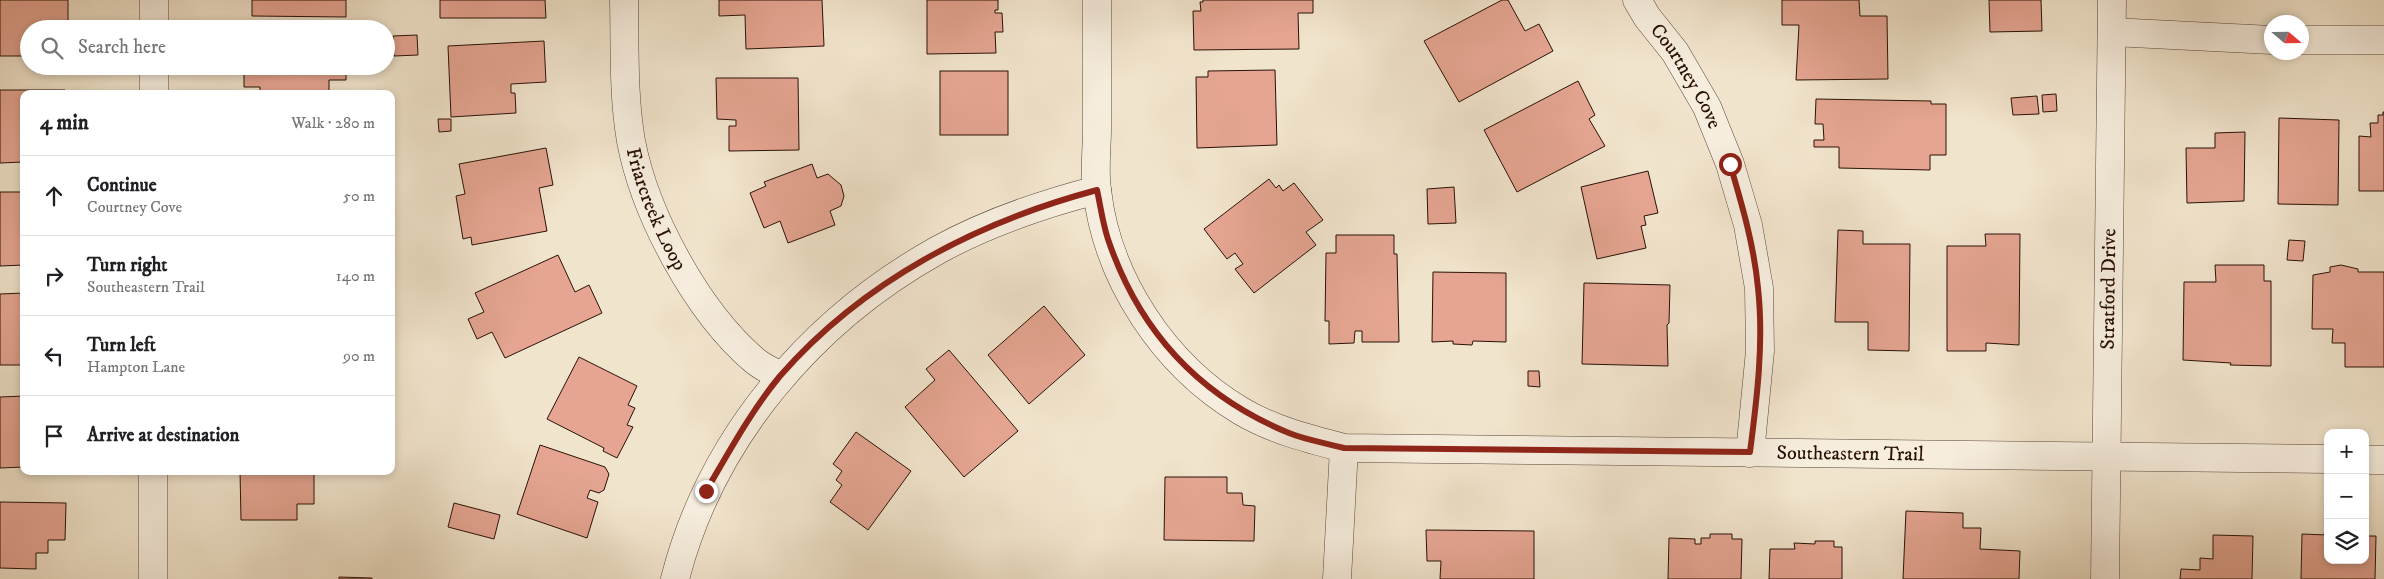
<!DOCTYPE html>
<html lang="en">
<head>
<meta charset="utf-8">
<style>
	:root { --surface:#fff; --page:#f2f2f2; --text:#202124; --muted:#757577; --line:#e0e0e0 }
	body { margin:0; font-family:"IM FELL DW Pica",serif; background:var(--page); color:var(--text) }
	.controls { position:absolute; right:15px; bottom:15px; display:grid; overflow:hidden; border-radius:10px; box-shadow:0 2px 8px #0003 }
	.controls button { width:45px; height:45px; display:grid; place-items:center; padding:0; border:0; border-bottom:1px solid var(--line); background:var(--surface); color:var(--text); font:25px sans-serif }
	.compass { position:absolute; left:2264px; top:15px; width:45px; height:45px; border-radius:50%; background:var(--surface); box-shadow:0 2px 8px #0003; rotate:110deg }
	.stop { position:absolute; width:15px; height:15px; margin:-11px; border:4px solid #8f2418; border-radius:50%; background:#fff }
	.stop.end { background:#8f2418; border-color:#fff; box-shadow:0 1px 5px #0008 }
	.list { margin:0; padding:0; list-style:none }
	h2 { display:flex; justify-content:space-between; align-items:center; height:65px; margin:0; padding:0 20px; font-size:21px }
	h2 small { font-size:16px; font-weight:400; color:var(--muted) }
	.list li { display:grid; grid-template-columns:32px 1fr auto; gap:15px; align-items:center; box-sizing:border-box; height:80px; padding:0 20px; border-top:1px solid var(--line) }
	.list b { display:block; font-size:19px; white-space:nowrap }
	.list p { margin:0; font-size:16px; white-space:nowrap; color:var(--muted) }
	.list em { font-size:16px; font-style:normal; color:var(--muted) }
	.icon { flex:none; width:28px; height:28px; fill:none; stroke:currentColor; stroke-width:2; stroke-linecap:round; stroke-linejoin:round }
	.map { position:relative; flex:none; width:2384px; height:579px; overflow:hidden }
	.search { position:absolute; background:var(--surface); box-shadow:0 2px 8px #0003; left:20px; top:20px; width:375px; height:55px; display:flex; align-items:center; gap:12px; box-sizing:border-box; padding:0 18px; border-radius:28px; color:var(--muted); font-size:19px }
	.panel { position:absolute; background:var(--surface); box-shadow:0 2px 8px #0003; left:20px; top:90px; width:375px; height:385px; border-radius:10px }
	.map>svg:first-child { display:block }
	.building { fill:#e5a592; stroke:#291106 }
	.lines { fill:none; stroke-linecap:round; stroke-linejoin:round }
	.street-casing { stroke:#5b4638; stroke-width:29 }
	.street { stroke:#f6edde; stroke-width:28 }
	.route { stroke:#8f2418; stroke-width:6 }
	.labels { text-anchor:middle; dominant-baseline:central; stroke-width:5; stroke-linejoin:round; paint-order:stroke }
	.street-label { font-size:20px; fill:#291106; stroke:#f6edde }
</style>
</head>
<body>
<div class="map">
<svg width="2384" height="579" viewBox="0 0 2384 579">
	<rect width="100%" height="100%" fill="#f1e4cc"/>
	<filter id="stains"><feTurbulence type="fractalNoise" baseFrequency=".004" numOctaves="4"/><feColorMatrix values="0 0 0 0 .2 0 0 0 0 .09 0 0 0 0 .02 0 0 0 .5 -.17"/></filter>
	<radialGradient id="worn" r=".72"><stop offset=".6" stop-color="#630" stop-opacity="0"/><stop offset="1" stop-color="#630" stop-opacity=".3"/></radialGradient>
	<g class="building">
		<polygon points="0,0 68,0 68,25 43,25 43,29 29,29 29,56 0,56"/>
		<polygon points="252,0 346,0 346,17 252,16"/>
		<polygon points="440,0 545,0 546,18 440,18"/>
		<polygon points="719,0 822,0 824,46 746,49 745,15 719,16"/>
		<polygon points="927,0 998,0 998,10 995,10 995,13 1002,13 1003,32 995,32 996,53 927,54"/>
		<polygon points="1203,0 1313,0 1313,13 1298,13 1299,49 1194,50 1193,11 1201,11 1200,2 1203,2"/>
		<polygon points="1502,0 1508,0 1525,31 1539,24 1553,51 1459,102 1424,41"/>
		<polygon points="1782,0 1859,0 1860,16 1887,16 1888,79 1796,80 1799,25 1782,25"/>
		<polygon points="1989,0 2041,0 2042,31 1990,32"/>
		<polygon points="417,35 418,55 394,56 393,36"/>
		<polygon points="544,41 546,82 511,84 511,93 515,93 516,113 451,117 448,46"/>
		<polygon points="244,66 346,66 346,80 329,80 329,94 239,94 260,93 260,87 244,87"/>
		<polygon points="1275,70 1277,145 1197,148 1196,77 1208,77 1208,71"/>
		<rect x="940" y="71" width="68" height="64"/>
		<polygon points="716,78 798,78 799,150 729,151 729,126 736,126 736,120 717,119"/>
		<polygon points="1578,81 1595,115 1589,119 1605,146 1517,192 1484,130"/>
		<polygon points="0,90 65,90 65,94 24,94 24,162 0,163"/>
		<polygon points="2056,94 2057,111 2043,112 2042,95"/>
		<polygon points="2037,96 2039,114 2013,115 2011,98"/>
		<polygon points="1816,99 1931,101 1931,104 1946,104 1946,155 1930,155 1930,170 1839,168 1839,147 1814,147 1814,140 1824,140 1823,124 1815,124"/>
		<polygon points="2383,112 2384,112 2384,191 2359,191 2359,136 2371,137 2370,123 2378,123 2378,115 2383,115"/>
		<polygon points="2279,118 2339,120 2338,205 2278,204"/>
		<polygon points="438,119 451,119 451,131 439,132"/>
		<polygon points="2245,132 2244,201 2187,203 2186,148 2215,148 2215,133"/>
		<polygon points="546,148 553,185 539,188 547,231 472,245 471,237 463,239 456,196 465,194 459,164"/>
		<polygon points="812,164 817,178 828,174 841,185 844,196 841,206 830,211 835,225 788,243 780,221 764,228 750,193 766,186 764,182"/>
		<polygon points="1648,171 1658,213 1644,216 1646,225 1641,226 1646,248 1597,259 1581,187"/>
		<polygon points="1269,179 1276,188 1279,185 1283,191 1294,183 1323,220 1306,232 1316,245 1254,293 1235,269 1243,264 1235,253 1227,259 1204,229"/>
		<polygon points="1454,187 1456,223 1428,224 1427,189"/>
		<polygon points="0,192 24,192 24,265 0,266"/>
		<polygon points="1838,230 1863,231 1863,244 1910,244 1909,351 1868,350 1868,322 1835,322"/>
		<polygon points="1985,234 2020,234 2019,345 1986,343 1986,351 1947,351 1947,246 1986,246"/>
		<polygon points="1336,235 1394,235 1394,254 1397,254 1399,342 1362,342 1362,331 1355,331 1354,343 1329,344 1329,321 1325,321 1326,253 1336,253"/>
		<polygon points="2289,240 2305,241 2303,261 2287,260"/>
		<polygon points="558,255 575,292 589,285 602,313 505,358 492,332 477,339 468,319 484,312 475,293"/>
		<polygon points="2215,265 2264,265 2264,281 2271,281 2271,366 2230,365 2231,363 2183,360 2184,282 2216,282"/>
		<polygon points="2341,265 2358,269 2358,272 2384,272 2384,367 2345,367 2345,343 2332,343 2333,329 2312,329 2313,275 2330,272 2330,267"/>
		<polygon points="1433,272 1506,273 1506,342 1473,341 1472,345 1453,344 1453,341 1432,342"/>
		<polygon points="1584,283 1670,285 1669,323 1667,325 1668,366 1582,364"/>
		<polygon points="24,293 24,365 0,365 0,294"/>
		<polygon points="1044,306 1085,355 1029,404 988,355"/>
		<polygon points="949,350 1018,431 964,477 905,407 935,380 926,369"/>
		<polygon points="579,357 637,386 628,405 635,408 627,425 633,427 617,458 603,451 604,448 547,419"/>
		<polygon points="1528,371 1539,371 1540,387 1528,386"/>
		<polygon points="24,396 24,467 0,468 0,397"/>
		<polygon points="856,432 911,471 868,530 830,502 842,485 836,480 842,471 833,464"/>
		<polygon points="540,445 605,467 609,474 604,490 599,493 590,490 587,498 598,502 587,538 517,514"/>
		<polygon points="240,471 314,471 314,504 297,504 297,520 241,520"/>
		<polygon points="1165,477 1227,477 1227,493 1242,493 1243,505 1255,506 1254,541 1164,540"/>
		<polygon points="0,502 66,503 65,540 48,540 48,553 36,553 36,569 0,568"/>
		<polygon points="454,503 500,515 494,539 448,527"/>
		<polygon points="1906,511 1963,513 1963,528 1981,528 1980,549 2020,551 2019,579 1903,579"/>
		<polygon points="1426,530 1534,531 1534,579 1440,579 1441,561 1427,561"/>
		<polygon points="1710,534 1732,534 1732,539 1742,539 1741,579 1668,579 1669,538 1695,539 1695,544 1701,544 1701,538 1710,538"/>
		<polygon points="2302,534 2328,535 2328,560 2365,560 2365,536 2376,536 2375,579 2301,579"/>
		<polygon points="2213,535 2253,536 2252,579 2180,579 2181,569 2200,570 2200,558 2213,559"/>
		<polygon points="1815,541 1834,541 1834,547 1842,547 1842,579 1769,579 1770,549 1795,549 1794,543 1815,544"/>
		<polygon points="339,577 372,578 372,579 339,579"/>
	</g>
	<g class="lines">
		<defs>
			<g id="street">
				<path id="s1" d="M624,0C625,47 623,95 631,141C645,215 697,311 754,360C762,367 772,371 780,376"/>
				<path id="s2" d="M1097,0C1097,43 1097,86 1097,129C1097,149 1094,170 1097,190C1107,279 1164,365 1241,411C1273,430 1309,439 1344,448L2328,459"/>
				<path id="s3" d="M1637,0L1647,17L1675,52L1707,107L1730,164L1748,225L1759,288L1760,351L1750,453"/>
				<polyline points="154,29 154,0"/>
				<polyline points="2112,32 2272,40"/>
				<polyline points="2302,40 2384,40"/>
				<polyline points="154,94 154,66"/>
				<polyline points="2365,460 2384,460"/>
				<polyline points="153,579 153,471"/>
				<path d="M675,579C711,438 812,320 938,250C987,223 1043,204 1097,190"/>
				<polyline points="1337,579 1344,448"/>
				<path id="s4" d="M2105,579L2112,0"/>
			</g>
		</defs>
		<use href="#street" class="street-casing"/>
		<use href="#street" class="street"/>
	</g>
	<g class="lines">
		<path class="route" d="M706,491C729,452 751,411 780,376C863,281 977,222 1097,190C1101,208 1103,227 1110,245C1142,335 1201,397 1289,433C1306,440 1326,443 1344,448L1750,452C1757,398 1764,342 1758,288C1754,245 1742,205 1730,164"/>
	</g>
	<g class="labels">
		<g class="street-label">
			<text stroke="none"><textPath href="#s3" startOffset="91">Courtney Cove</textPath></text>
			<text stroke="none"><textPath href="#s1" startOffset="214">Friarcreek Loop</textPath></text>
			<text stroke="none"><textPath href="#s4" startOffset="290">Stratford Drive</textPath></text>
			<text stroke="none"><textPath href="#s2" startOffset="1079">Southeastern Trail</textPath></text>
		</g>
	</g>
	<rect width="100%" height="100%" filter="url(#stains)"/>
	<rect width="100%" height="100%" fill="url(#worn)"/>
</svg>
<div class="controls">
<button>+</button>
<button>−</button>
<button><svg class="icon" aria-label="layers" viewBox="0 0 24 24"><path d="M12 4l9 5-9 5-9-5zM3 14l9 5 9-5"/></svg></button>
</div>
<svg class="compass" viewBox="-18 -18 36 36"><path d="M0-13l5 13h-10z" fill="#e53935"/><path d="M0 13l5-13h-10z" fill="#757577"/></svg>
<div class="stop" style="left:1730px;top:164px"></div>
<div class="stop end" style="left:706px;top:491px"></div>
<div class="search"><svg class="icon" aria-label="search" viewBox="0 0 24 24"><circle cx="10" cy="10" r="6"/><path d="M15 15l6 6"/></svg>Search here</div>
<section class="panel">
<h2>4 min<small>Walk · 280 m</small></h2>
<ul class="list">
<li><svg class="icon" aria-label="ahead" viewBox="0 0 24 24"><path d="M12 20V5M6 11l6-6 6 6"/></svg><div><b>Continue</b><p>Courtney Cove</p></div><em>50 m</em></li>
<li><svg class="icon" aria-label="right" viewBox="0 0 24 24"><path d="M7 20v-9h11M14 6l5 5-5 5"/></svg><div><b>Turn right</b><p>Southeastern Trail</p></div><em>140 m</em></li>
<li><svg class="icon" aria-label="left" viewBox="0 0 24 24"><path d="M17 20v-9H6M10 6l-5 5 5 5"/></svg><div><b>Turn left</b><p>Hampton Lane</p></div><em>90 m</em></li>
<li><svg class="icon" aria-label="arrive" viewBox="0 0 24 24"><path d="M6 21V4h12l-3 4 3 4H6"/></svg><div><b>Arrive at destination</b></div></li>
</ul>
</section>
</div>
</body>
</html>
